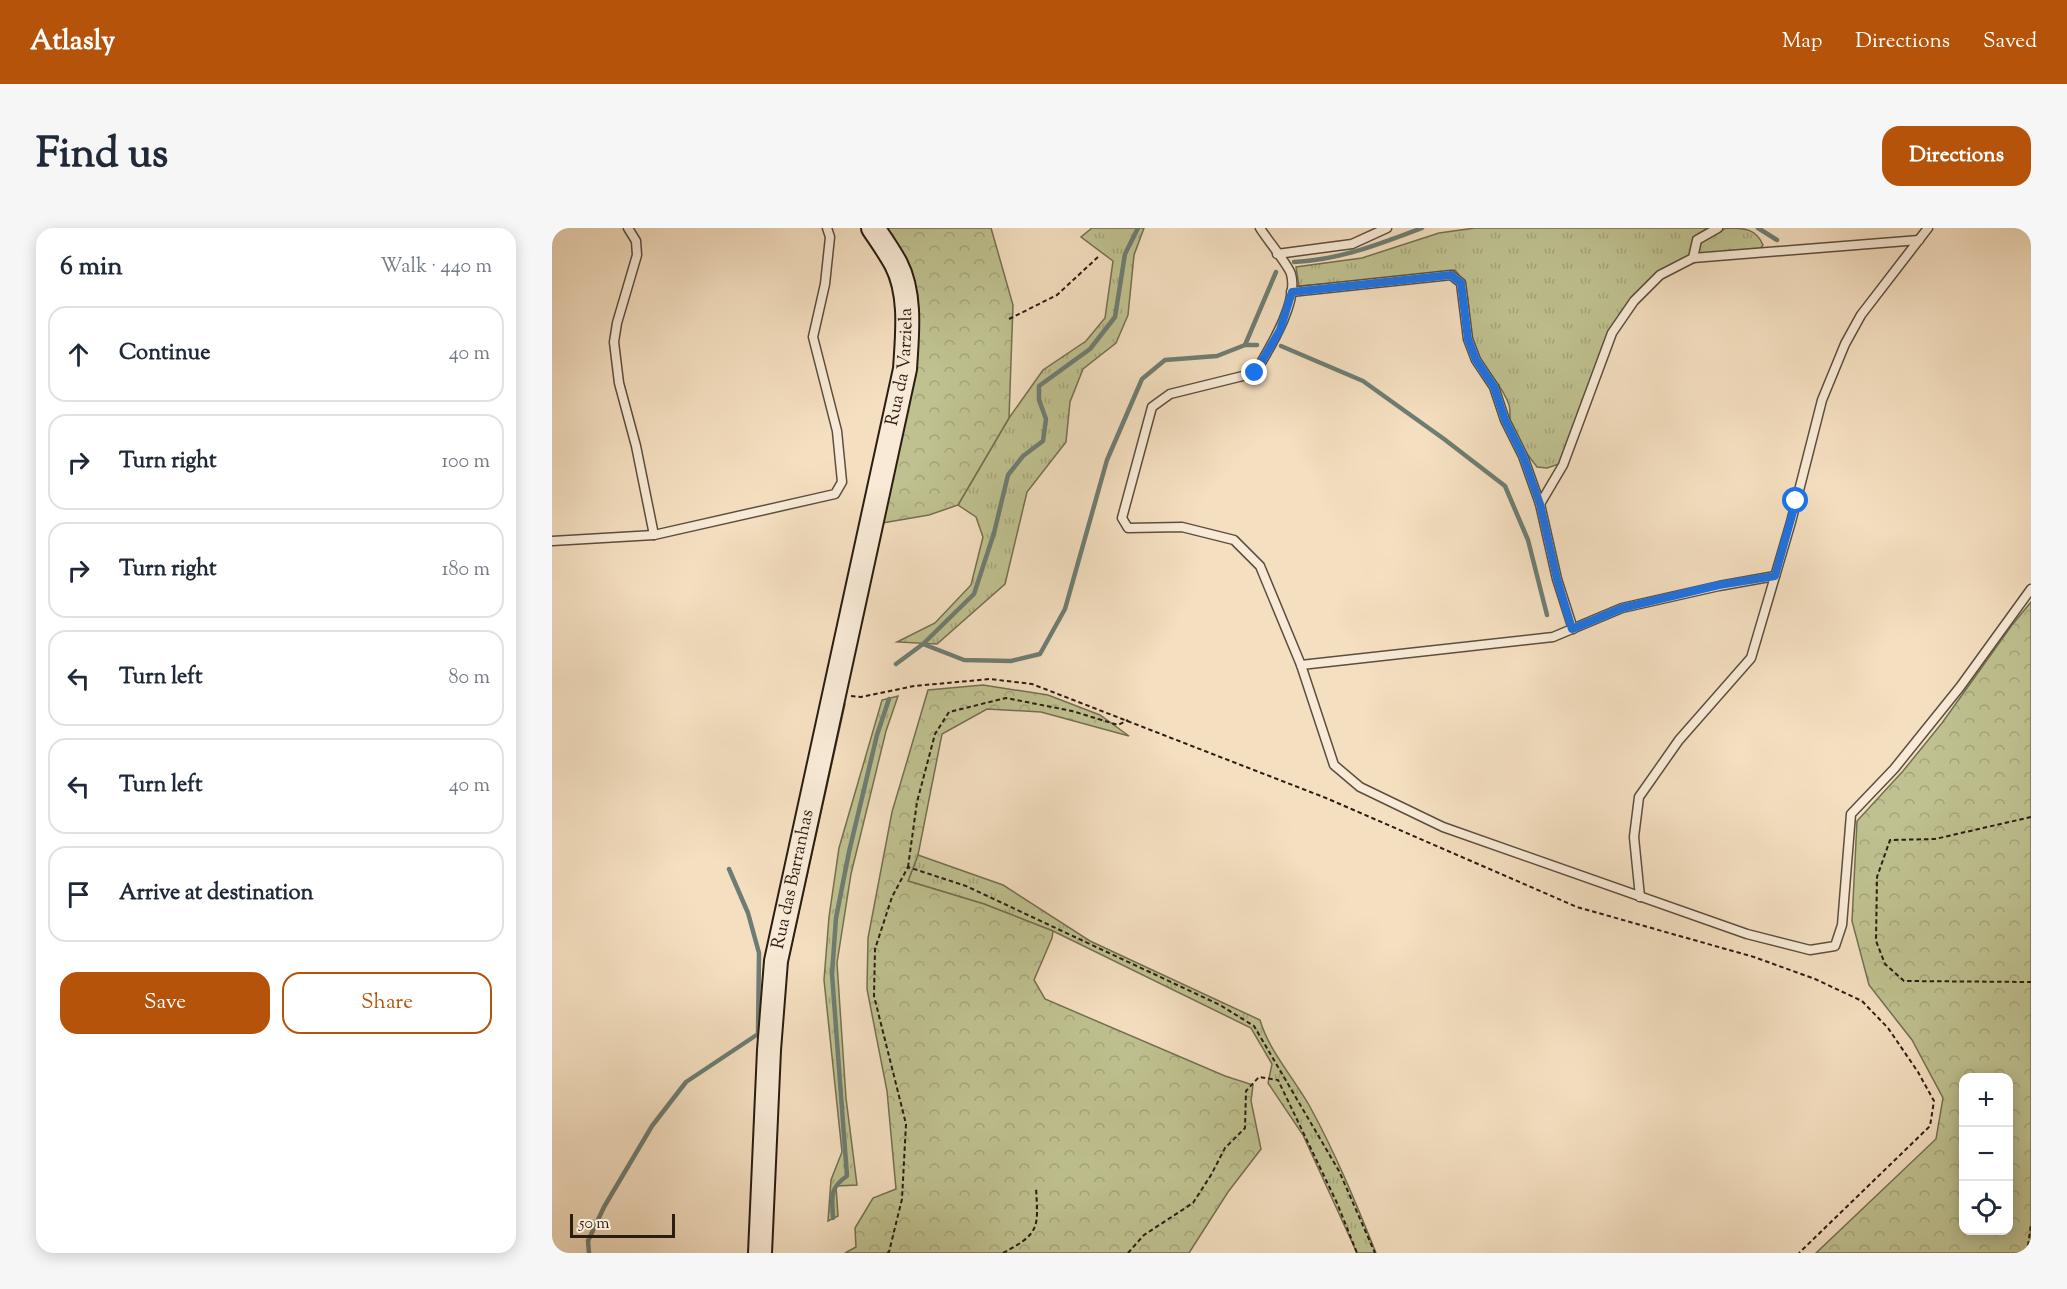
<!DOCTYPE html>
<html lang="en">
<head>
<meta charset="utf-8">
<style>
	:root { --surface:#fff; --page:#f6f6f7; --text:#1f2937; --muted:#747a83; --line:#e0e1e3; --accent:#b45309 }
	body { margin:0; font-family:"Sorts Mill Goudy",serif; background:var(--page); color:var(--text) }
	.controls { position:absolute; right:18px; bottom:18px; display:grid; overflow:hidden; border-radius:12px; box-shadow:0 3px 15px #0003 }
	.controls button { width:54px; height:54px; display:grid; place-items:center; padding:0; border:0; border-bottom:2px solid var(--line); background:var(--surface); color:var(--text); font:30px sans-serif }
	.scale { position:absolute; left:18px; bottom:15px; width:105px; box-sizing:border-box; padding-left:6px; border:3px solid #2a1d12; border-top:0; font-size:16px; line-height:21px; white-space:nowrap; color:#2a1d12; -webkit-text-stroke:4px #f8ead6; paint-order:stroke }
	.stop { position:absolute; width:18px; height:18px; margin:-14px; border:4px solid #1a73e8; border-radius:50%; background:#fff }
	.stop.end { background:#1a73e8; border-color:#fff; box-shadow:0 2px 6px #0008 }
	.list { margin:0; padding:0; list-style:none }
	h2 { display:flex; justify-content:space-between; align-items:center; height:78px; margin:0; padding:0 24px; font-size:26px }
	h2 small { font-size:20px; font-weight:400; color:var(--muted) }
	.list li { display:grid; grid-template-columns:39px 1fr auto; gap:18px; align-items:center; box-sizing:border-box; height:96px; margin:0 12px 12px; padding:0 12px; border:2px solid var(--line); border-radius:18px }
	.list b { display:block; font-size:22px; white-space:nowrap }
	.list em { font-size:20px; font-style:normal; color:var(--muted) }
	.actions { display:flex; gap:12px; padding:18px 24px }
	.actions a { flex:1; padding:14px 0; border:2px solid var(--accent); border-radius:18px; text-align:center; font-size:21px; color:var(--accent) }
	.actions .main { background:var(--accent); color:#fff }
	.icon { flex:none; width:33px; height:33px; fill:none; stroke:currentColor; stroke-width:2; stroke-linecap:round; stroke-linejoin:round }
	.map { position:relative; flex:none; width:1479px; height:1025px; overflow:hidden; border-radius:18px }
	header { display:flex; align-items:center; gap:36px; box-sizing:border-box; height:84px; padding:0 30px; background:var(--accent); color:#fff }
	header strong { font-size:28px }
	nav { display:flex; gap:33px; margin-inline-start:auto; font-size:21px }
	.intro { display:flex; align-items:center; justify-content:space-between; box-sizing:border-box; height:144px; padding:0 36px }
	h1 { margin:0; font-size:42px }
	.button { padding:15px 27px; border-radius:18px; background:var(--accent); color:#fff; font-size:21px; font-weight:700 }
	main { display:flex; gap:36px; padding:0 36px }
	aside { flex:1; background:var(--surface); border-radius:18px; box-shadow:0 3px 15px #0003 }
	.map>svg:first-child { display:block }
	.grass { fill:url(#grass-tufts); stroke:#746f51; stroke-width:1.5 }
	.forest { fill:url(#forest-crowns); stroke:#746f51; stroke-width:1.5; fill-rule:evenodd }
	.lines { fill:none; stroke-linecap:round; stroke-linejoin:round }
	.stream { stroke:#6e7d73; stroke-width:4.5 }
	.service-casing { stroke:#5c4e3e; stroke-width:11 }
	.secondary-casing { stroke:#2a1d12; stroke-width:26 }
	.path { stroke:#2a1d12; stroke-width:2; stroke-dasharray:4.5 3; stroke-linecap:butt }
	.service { stroke:#f8ead6; stroke-width:8 }
	.secondary { stroke:#f8ead6; stroke-width:22 }
	.route { stroke:#1a73e8; stroke-width:8 }
	.labels { text-anchor:middle; dominant-baseline:central; stroke-width:5; stroke-linejoin:round; paint-order:stroke }
	.street-label { font-size:18px; fill:#2a1d12; stroke:#f8ead6 }
</style>
</head>
<body>
<header>
<strong>Atlasly</strong>
<nav><a>Map</a><a>Directions</a><a>Saved</a></nav>
</header>
<div class="intro"><h1>Find us</h1><a class="button">Directions</a></div>
<main>
<aside>
<h2>6 min<small>Walk · 440 m</small></h2>
<ul class="list">
<li><svg class="icon" aria-label="ahead" viewBox="0 0 24 24"><path d="M12 20V5M6 11l6-6 6 6"/></svg><div><b>Continue</b></div><em>40 m</em></li>
<li><svg class="icon" aria-label="right" viewBox="0 0 24 24"><path d="M7 20v-9h11M14 6l5 5-5 5"/></svg><div><b>Turn right</b></div><em>100 m</em></li>
<li><svg class="icon" aria-label="right" viewBox="0 0 24 24"><path d="M7 20v-9h11M14 6l5 5-5 5"/></svg><div><b>Turn right</b></div><em>180 m</em></li>
<li><svg class="icon" aria-label="left" viewBox="0 0 24 24"><path d="M17 20v-9H6M10 6l-5 5 5 5"/></svg><div><b>Turn left</b></div><em>80 m</em></li>
<li><svg class="icon" aria-label="left" viewBox="0 0 24 24"><path d="M17 20v-9H6M10 6l-5 5 5 5"/></svg><div><b>Turn left</b></div><em>40 m</em></li>
<li><svg class="icon" aria-label="arrive" viewBox="0 0 24 24"><path d="M6 21V4h12l-3 4 3 4H6"/></svg><div><b>Arrive at destination</b></div></li>
</ul>
<div class="actions"><a class="main">Save</a><a>Share</a></div>
</aside>
<div class="map">
<svg width="1479" height="1025" viewBox="0 0 1479 1025">
	<defs>
		<pattern id="grass-tufts" width="24" height="20" patternUnits="userSpaceOnUse" patternTransform="scale(1.5)"><rect width="24" height="20" fill="#bfc190"/><path d="M3 7l-1-3M5 7V3M7 7l1-3M15 17l-1-3M17 17v-4M19 17l1-3" fill="none" stroke="#a4a57b"/></pattern>
		<pattern id="forest-crowns" width="20" height="18" patternUnits="userSpaceOnUse" patternTransform="scale(1.5)"><rect width="20" height="18" fill="#bfc190"/><path d="M2 6a3 3 0 1 1 6 0M12 15a3 3 0 1 1 6 0" fill="none" stroke="#a4a57b"/></pattern>
	</defs>
	<rect width="100%" height="100%" fill="#f4dfc0"/>
	<filter id="stains"><feTurbulence type="fractalNoise" baseFrequency=".00333" numOctaves="4"/><feColorMatrix values="0 0 0 0 .2 0 0 0 0 .09 0 0 0 0 .02 0 0 0 .5 -.17"/></filter>
	<radialGradient id="worn" r=".72"><stop offset=".6" stop-color="#630" stop-opacity="0"/><stop offset="1" stop-color="#630" stop-opacity=".3"/></radialGradient>
	<g class="grass">
		<polygon points="540,0 592,0 582,27 576,87 564,115 531,141 518,174 514,214 475,264 453,356 385,416 345,414 383,395 419,357 431,309 424,289 406,277 457,190 491,142 534,113 553,90 561,33 529,9"/>
		<path d="M923,0H1156L1141,9L1139,27L1109,43L1058,105L1039,149L1033,173L1007,236L995,240L985,239C976,227 965,214 959,200C957,193 959,184 957,177C951,157 931,141 923,121C912,94 924,65 903,42L863,48L747,58L744,39L810,30L887,5Z"/>
		<path d="M1174,0C1191,0 1204,0 1211,17L1208,21L1148,26L1146,20L1151,12Z"/>
		<polygon points="346,468 334,503 299,646 285,735 294,870 305,957 284,958 286,988 276,993 279,952 290,924 272,752 277,689 287,620 330,472"/>
		<polygon points="287,476 293,476 235,738 226,811 231,738"/>
		<path d="M366,627L451,657L538,713L708,792C717,823 741,849 757,877C783,924 804,975 824,1025H805L751,907L716,855L720,836L699,800L501,703L432,676L356,653Z"/>
	</g>
	<g class="forest">
		<polygon points="331,0 439,0 461,77 457,190 406,277 377,287 330,295 363,85"/>
		<path d="M1479,374V1025H1264L1384,911L1391,870L1360,812L1317,757L1300,693L1305,593L1351,543L1390,495L1460,397ZM1412,850H1456V1002H1412Z"/>
		<polygon points="431,457 496,467 548,487 577,508 489,484 435,481 390,506 366,627 356,653 432,676 501,703 500,710 482,752 493,771 673,848 701,857 699,873 709,921 676,964 637,1025 293,1025 304,1019 303,1000 321,970 344,961 335,863 315,761 316,710 340,584 376,462"/>
	</g>
	<g class="lines">
		<g class="stream">
			<polyline points="1206,0 1225,12"/>
			<path d="M742,34C787,32 828,16 870,0"/>
			<polyline points="693,117 705,117"/>
			<polyline points="729,118 811,153 892,211 953,258 976,312 995,387"/>
			<polyline points="371,416 412,432 459,433 488,426 513,381 555,232 590,151 613,132 665,128 693,117 724,44"/>
			<polyline points="344,436 371,416 422,366 442,305 456,247 471,228 491,213 494,191 487,172 487,158 538,121 563,89 573,26 586,0"/>
			<path d="M281,990C280,970 277,960 295,948L280,746L284,690L297,624L325,507L337,471"/>
			<polyline points="37,1025 36,1013 52,979 100,898 134,854 206,806 207,725 196,685 177,641"/>
		</g>
		<defs>
			<g id="service">
				<polyline points="76,0 84,13 85,27 65,95 62,114 67,155 84,218 102,307"/>
				<path d="M708,0C714,10 737,38 739,46C747,74 717,121 703,145L618,166L600,179L570,290L576,300L630,299L682,312L708,338L749,437L782,537L808,559L891,599L1195,706L1258,722L1283,718L1290,697L1299,586L1342,541L1408,459L1479,361"/>
				<polyline points="725,26 800,16 835,0"/>
				<polyline points="1141,30 1145,12 1166,0"/>
				<polyline points="739,64 899,47 909,55 916,111 924,132 942,159 953,192 971,228 988,276 1005,351 1021,401"/>
				<polyline points="988,276 1011,237 1060,105 1082,73 1108,47 1141,30 1367,12"/>
				<polyline points="0,313 102,307 283,266 290,254 285,203 261,109 273,56 278,9 275,0"/>
				<polyline points="749,437 1001,409 1070,380 1167,358 1223,348"/>
				<polyline points="1088,669 1082,609 1087,569 1127,512 1199,430 1239,294 1270,172 1293,116 1309,87 1376,0"/>
			</g>
			<g id="secondary">
				<path id="s1" d="M208,1025L217,822L224,733L353,141C355,108 360,67 344,36C337,23 329,12 321,0"/>
			</g>
		</defs>
		<use href="#service" class="service-casing"/>
		<use href="#secondary" class="secondary-casing"/>
		<g class="path">
			<polyline points="457,91 505,67 546,29"/>
			<polyline points="299,468 309,469 362,458 438,451 480,456 774,570 1025,679 1202,729 1263,751 1310,773 1336,800 1366,844 1382,873 1378,898 1247,1025"/>
			<polyline points="1479,589 1383,611 1338,612 1325,649 1324,713 1333,736 1352,753 1479,754"/>
			<polyline points="356,639 365,574 383,506 397,484 454,470 520,483 566,497 576,492"/>
			<polyline points="335,1025 337,1024 350,971 354,896 322,768 323,721 340,669 356,639 414,658 668,777 702,798 787,943 823,1025"/>
			<path d="M451,1025C489,1005 486,999 484,959"/>
			<polyline points="576,1025 592,1007 641,975 659,947 673,920 693,900 694,863 707,849 726,852 785,975 805,1025"/>
			<polyline points="1475,1025 1479,996"/>
		</g>
		<use href="#service" class="service"/>
		<use href="#secondary" class="secondary"/>
	</g>
	<g class="lines">
		<polyline class="route" points="703,145 728,102 740,64 899,47 909,55 916,111 924,132 942,159 953,192 971,228 988,276 1005,351 1020,401 1070,380 1167,357 1223,348 1244,273"/>
	</g>
	<g class="labels">
		<g class="street-label">
			<text stroke="none"><textPath href="#s1" startOffset="900">Rua da Varziela</textPath></text>
			<text stroke="none"><textPath href="#s1" startOffset="376">Rua das Barranhas</textPath></text>
		</g>
	</g>
	<rect width="100%" height="100%" filter="url(#stains)"/>
	<rect width="100%" height="100%" fill="url(#worn)"/>
</svg>
<div class="controls">
<button>+</button>
<button>−</button>
<button><svg class="icon" aria-label="locate" viewBox="0 0 24 24"><circle cx="12" cy="12" r="6"/><path d="M12 2v4M12 18v4M2 12h4M18 12h4"/></svg></button>
</div>
<div class="scale">50 m</div>
<div class="stop" style="left:1244px;top:273px"></div>
<div class="stop end" style="left:703px;top:145px"></div>
</div>
</main>
</body>
</html>
